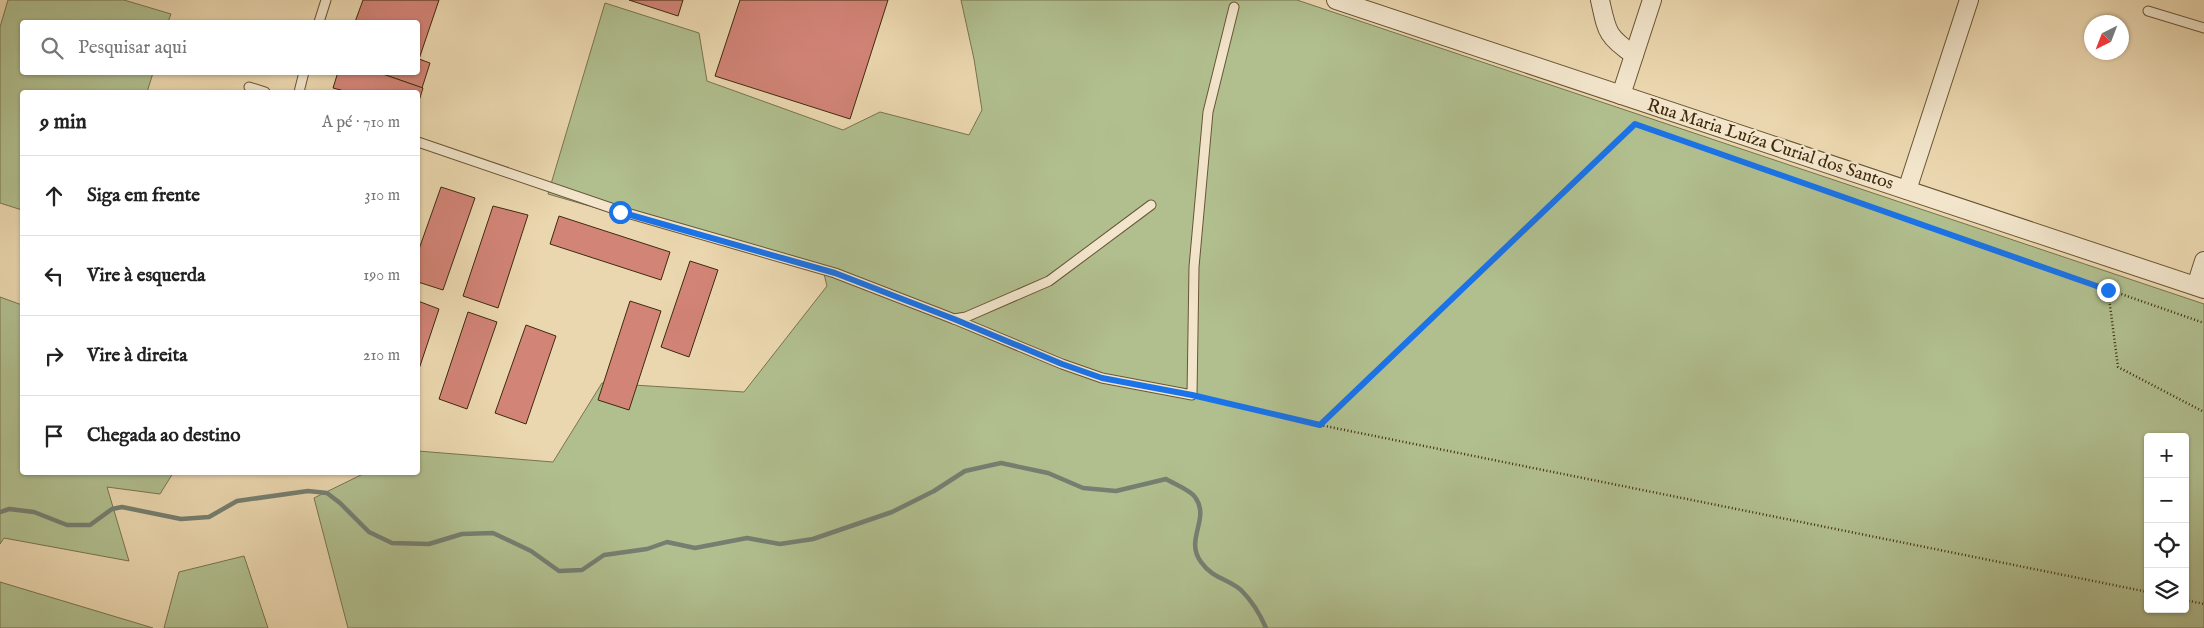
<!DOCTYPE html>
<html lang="pt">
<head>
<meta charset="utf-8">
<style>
	:root { --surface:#fff; --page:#f2f2f2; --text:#222; --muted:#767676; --line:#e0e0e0 }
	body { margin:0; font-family:"IM FELL English",serif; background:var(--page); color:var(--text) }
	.controls { position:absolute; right:15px; bottom:15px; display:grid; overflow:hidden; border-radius:5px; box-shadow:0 1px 4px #0004 }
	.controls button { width:45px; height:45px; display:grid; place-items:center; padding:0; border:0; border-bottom:1px solid var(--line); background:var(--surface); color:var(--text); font:25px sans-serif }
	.compass { position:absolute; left:2084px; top:15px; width:45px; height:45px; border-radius:50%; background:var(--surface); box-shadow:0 1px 4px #0004; rotate:222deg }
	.stop { position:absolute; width:15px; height:15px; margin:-11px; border:4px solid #1a73e8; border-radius:50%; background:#fff }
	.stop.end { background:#1a73e8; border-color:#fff; box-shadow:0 1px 5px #0008 }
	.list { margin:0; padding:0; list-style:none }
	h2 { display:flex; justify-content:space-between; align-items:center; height:65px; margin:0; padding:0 20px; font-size:21px }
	h2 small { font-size:16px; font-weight:400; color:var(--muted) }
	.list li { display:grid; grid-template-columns:32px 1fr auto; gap:15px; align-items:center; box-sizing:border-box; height:80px; padding:0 20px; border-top:1px solid var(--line) }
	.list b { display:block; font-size:19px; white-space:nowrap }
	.list em { font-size:16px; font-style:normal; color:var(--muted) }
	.icon { flex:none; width:28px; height:28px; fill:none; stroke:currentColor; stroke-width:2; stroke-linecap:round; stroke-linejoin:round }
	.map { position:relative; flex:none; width:2204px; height:628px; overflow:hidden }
	.search { position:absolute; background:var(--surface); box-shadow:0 1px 4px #0004; left:20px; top:20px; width:400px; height:55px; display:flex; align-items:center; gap:12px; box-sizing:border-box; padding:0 18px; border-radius:5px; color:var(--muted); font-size:19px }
	.panel { position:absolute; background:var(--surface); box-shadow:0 1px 4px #0004; left:20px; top:90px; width:400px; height:385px; border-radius:5px }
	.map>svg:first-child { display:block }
	.green { fill:#b1bf8f; stroke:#78744e; fill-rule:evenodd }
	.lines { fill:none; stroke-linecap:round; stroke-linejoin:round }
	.stream { stroke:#757f71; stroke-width:4.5 }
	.building { fill:#d28477; stroke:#3e2a0d }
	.lane-casing { stroke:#695536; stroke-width:11 }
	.street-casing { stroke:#695536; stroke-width:20 }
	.path { stroke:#3e2a0d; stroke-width:2.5; stroke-dasharray:1 2.5; stroke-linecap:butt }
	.lane { stroke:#f2e5cb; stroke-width:9 }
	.street { stroke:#f2e5cb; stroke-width:18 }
	.route { stroke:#1a73e8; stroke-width:6 }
	.labels { text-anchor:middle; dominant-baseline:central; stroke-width:4.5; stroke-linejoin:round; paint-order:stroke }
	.street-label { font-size:18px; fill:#3e2a0d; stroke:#f2e5cb }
</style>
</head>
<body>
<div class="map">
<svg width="2204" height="628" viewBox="0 0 2204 628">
	<rect width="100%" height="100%" fill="#ebd7af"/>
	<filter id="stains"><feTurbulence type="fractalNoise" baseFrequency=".004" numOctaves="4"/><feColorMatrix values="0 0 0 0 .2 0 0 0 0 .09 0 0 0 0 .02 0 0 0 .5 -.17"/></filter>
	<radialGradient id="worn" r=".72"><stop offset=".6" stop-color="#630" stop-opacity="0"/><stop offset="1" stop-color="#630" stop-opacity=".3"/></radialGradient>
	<g class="green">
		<polygon points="8,0 124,0 171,14 168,22 22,22 22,72 153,73 147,92 22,92 22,210 0,203 0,27"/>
		<path d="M961,0H1297L2204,304V628H348L314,498L365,473L418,472V451L553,462L602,383L744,392L827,286L824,274L548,194L605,3L699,33L707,81L843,130L880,112L969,135L982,110L974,59ZM2148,437H2185V609H2148Z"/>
		<polygon points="0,297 22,305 22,472 173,473 160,494 107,487 129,561 4,538 0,544"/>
		<polygon points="244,556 268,628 164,628 179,572"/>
		<polygon points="0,582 153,628 0,628"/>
	</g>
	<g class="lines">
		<path class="stream" d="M0,512L9,509L34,512L67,525H90L112,509L122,507L181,519L209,517L237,501L308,491L327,493L340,503L369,532L392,543L429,544L462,534L493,533L531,551L559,571L582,570L604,555L647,549L667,542L695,548L747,538L780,544L813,539L892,512L934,491L965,471L1001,463L1048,473L1083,488L1116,491L1166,479C1174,484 1190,490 1195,497C1211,519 1184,539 1201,562C1212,578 1228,579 1241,590C1252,601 1260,614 1266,628"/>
	</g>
	<g class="building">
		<polygon points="363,0 439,0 419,59 430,63 422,88 377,72 418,72 418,22 355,22"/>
		<polygon points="629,0 683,0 678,16"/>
		<polygon points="740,0 888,0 850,119 715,76"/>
		<polygon points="338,72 377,72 423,88 418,104 418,92 348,92 333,88"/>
		<polygon points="441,187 475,198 443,290 418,282 418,252"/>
		<polygon points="493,206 528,215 498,308 463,296"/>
		<polygon points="559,216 670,252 661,280 550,244"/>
		<polygon points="690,261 718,270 689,357 661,347"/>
		<polygon points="418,301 439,309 418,372"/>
		<polygon points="630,301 661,311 629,410 598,400"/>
		<polygon points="468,312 497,322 467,409 439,399"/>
		<polygon points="526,325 556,336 526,424 495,413"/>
	</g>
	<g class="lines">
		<defs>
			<g id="lane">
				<polyline points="2148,11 2204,28"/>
				<polyline points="319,22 326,0"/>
				<polyline points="249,87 265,92"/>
				<polyline points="299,92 304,72"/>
				<polyline points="418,142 620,211 835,273 954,319 966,317 1049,281 1151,205"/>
				<polyline points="954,319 1062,364 1102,378 1192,395 1194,267 1208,112 1234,7"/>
			</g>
			<g id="street">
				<polyline points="1336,0 2204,289"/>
				<path d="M1600,0C1607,31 1606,36 1634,55"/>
				<polyline points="1621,95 1652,0"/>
				<polyline points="1907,190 1969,0"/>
				<polyline points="2196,286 2204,261"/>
			</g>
		</defs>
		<use href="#lane" class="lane-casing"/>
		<use href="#street" class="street-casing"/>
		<g class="path">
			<polyline points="2108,290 2118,367 2204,412"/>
			<polyline points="1203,398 1320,425 1635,124 2204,323"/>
			<polyline points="1320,425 2148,592"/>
			<polyline points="2185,600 2204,604"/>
		</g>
		<use href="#lane" class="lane"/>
		<use href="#street" class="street"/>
	</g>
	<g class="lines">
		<polyline class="route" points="620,212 835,273 954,319 1062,364 1102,378 1192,395 1320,425 1635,124 2108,290"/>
	</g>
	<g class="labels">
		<g class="street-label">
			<text transform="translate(1770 145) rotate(18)">Rua Maria Luíza Curial dos Santos</text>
		</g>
	</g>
	<rect width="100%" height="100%" filter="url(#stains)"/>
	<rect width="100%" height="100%" fill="url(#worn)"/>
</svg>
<div class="controls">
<button>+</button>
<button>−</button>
<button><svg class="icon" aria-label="locate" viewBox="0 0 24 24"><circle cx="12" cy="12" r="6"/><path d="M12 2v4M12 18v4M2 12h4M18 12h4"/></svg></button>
<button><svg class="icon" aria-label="layers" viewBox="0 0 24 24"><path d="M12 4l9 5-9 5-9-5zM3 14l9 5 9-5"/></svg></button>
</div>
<svg class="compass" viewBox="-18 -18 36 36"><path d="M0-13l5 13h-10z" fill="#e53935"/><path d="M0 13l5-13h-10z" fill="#767676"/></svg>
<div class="stop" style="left:620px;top:212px"></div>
<div class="stop end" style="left:2108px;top:290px"></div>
<div class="search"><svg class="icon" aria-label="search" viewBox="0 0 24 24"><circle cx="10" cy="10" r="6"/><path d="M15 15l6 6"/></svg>Pesquisar aqui</div>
<section class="panel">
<h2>9 min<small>A pé · 710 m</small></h2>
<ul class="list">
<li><svg class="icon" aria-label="ahead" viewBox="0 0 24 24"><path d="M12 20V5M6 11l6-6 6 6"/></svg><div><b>Siga em frente</b></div><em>310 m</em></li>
<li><svg class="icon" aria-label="left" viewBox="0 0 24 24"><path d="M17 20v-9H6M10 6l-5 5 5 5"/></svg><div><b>Vire à esquerda</b></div><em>190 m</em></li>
<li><svg class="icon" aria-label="right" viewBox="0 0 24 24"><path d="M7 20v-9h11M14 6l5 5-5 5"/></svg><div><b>Vire à direita</b></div><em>210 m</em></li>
<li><svg class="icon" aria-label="arrive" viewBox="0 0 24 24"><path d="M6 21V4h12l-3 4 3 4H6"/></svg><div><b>Chegada ao destino</b></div></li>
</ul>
</section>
</div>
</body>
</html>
